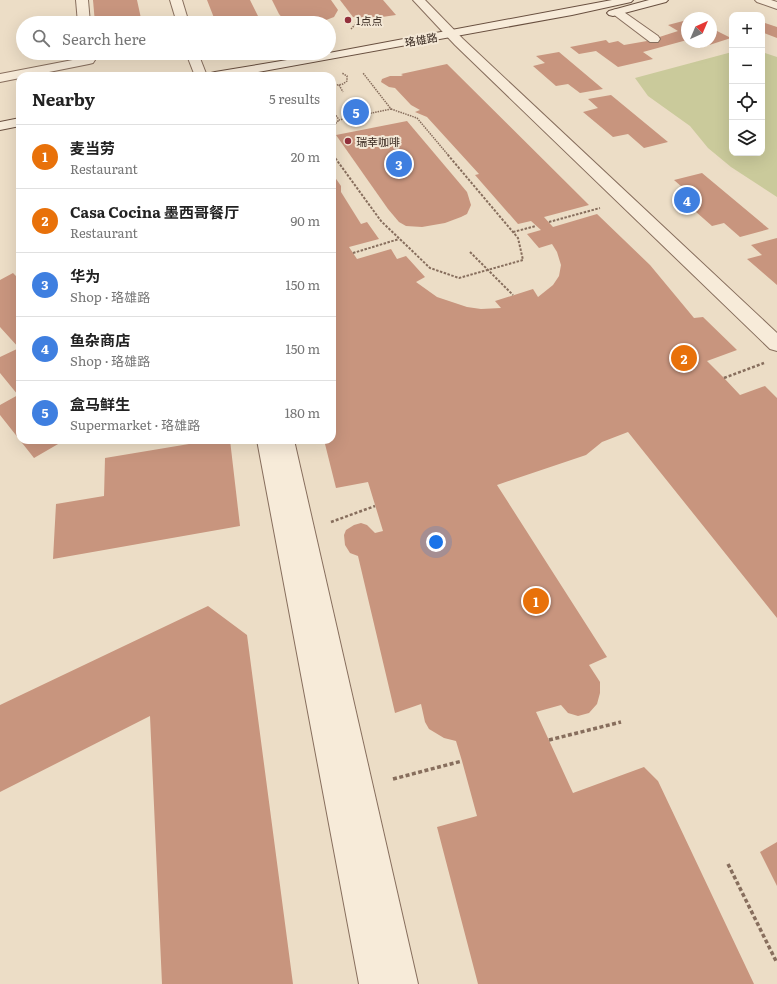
<!DOCTYPE html>
<html lang="en">
<head>
<meta charset="utf-8">
<style>
	:root { --surface:#fff; --page:#f6f6f6; --text:#222; --muted:#767676; --line:#e0e0e0; --accent:#d93025 }
	body { margin:0; font-family:Literata,"Noto Sans SC",serif; background:var(--page); color:var(--text) }
	.controls { position:absolute; right:12px; top:12px; display:grid; overflow:hidden; border-radius:8px; box-shadow:0 4px 16px #0002 }
	.controls button { width:36px; height:36px; display:grid; place-items:center; padding:0; border:0; border-bottom:1px solid var(--line); background:var(--surface); color:var(--text); font:20px sans-serif }
	.compass { position:absolute; left:681px; top:12px; width:36px; height:36px; border-radius:50%; background:var(--surface); box-shadow:0 4px 16px #0002; rotate:44deg }
	.you { position:absolute; left:436px; top:542px; width:14px; height:14px; margin:-10px; border:3px solid #fff; border-radius:50%; background:#1a73e8; box-shadow:0 0 0 6px #1a73e833 }
	.badge { display:grid; place-items:center; width:26px; height:26px; border-radius:50%; background:var(--accent); color:#fff; font-size:13px; font-weight:700 }
	.pin { position:absolute; translate:-50% -50%; border:2px solid #fff; box-shadow:0 1px 4px #0006 }
	.list { margin:0; padding:0; list-style:none }
	h2 { display:flex; justify-content:space-between; align-items:center; height:52px; margin:0; padding:0 16px; font-size:17px }
	h2 small { font-size:13px; font-weight:400; color:var(--muted) }
	.list li { display:grid; grid-template-columns:26px 1fr auto; gap:12px; align-items:center; box-sizing:border-box; height:64px; padding:0 16px; border-top:1px solid var(--line) }
	.list b { display:block; font-size:15px; white-space:nowrap }
	.list p { margin:0; font-size:13px; white-space:nowrap; color:var(--muted) }
	.list em { font-size:13px; font-style:normal; color:var(--muted) }
	.icon { flex:none; width:22px; height:22px; fill:none; stroke:currentColor; stroke-width:2; stroke-linecap:round; stroke-linejoin:round }
	.map { position:relative; flex:none; width:777px; height:984px; overflow:hidden }
	.search { position:absolute; background:var(--surface); box-shadow:0 4px 16px #0002; left:16px; top:16px; width:320px; height:44px; display:flex; align-items:center; gap:10px; box-sizing:border-box; padding:0 14px; border-radius:22px; color:var(--muted); font-size:15px }
	.panel { position:absolute; background:var(--surface); box-shadow:0 4px 16px #0002; left:16px; top:72px; width:320px; height:372px; border-radius:12px }
	.map>svg:first-child { display:block }
	.green { fill:#caca9b }
	.building { fill:#c8957e }
	.lines { fill:none; stroke-linecap:round; stroke-linejoin:round }
	.minor-casing { stroke:#876e5d; stroke-width:2 }
	.tertiary-casing { stroke:#876e5d; stroke-width:2 }
	.secondary-casing { stroke:#695040; stroke-width:2 }
	.path-far3 { stroke:#876e5d; stroke-width:1.5; stroke-dasharray:1.5 1; stroke-linecap:butt }
	.path-far2 { stroke:#876e5d; stroke-width:2; stroke-dasharray:2.5 1.5; stroke-linecap:butt }
	.path-far1 { stroke:#876e5d; stroke-width:2.5; stroke-dasharray:3 2; stroke-linecap:butt }
	.path { stroke:#876e5d; stroke-width:3.5; stroke-dasharray:4 2.5; stroke-linecap:butt }
	.minor { fill:#f7ebd9; fill-rule:evenodd }
	.tertiary { fill:#f7ebd9; fill-rule:evenodd }
	.secondary { fill:#f7ebd9; fill-rule:evenodd }
	.poi-dot { fill:#93303c; stroke:#f4e8d6; stroke-width:1.5 }
	.labels { text-anchor:middle; dominant-baseline:central; stroke-width:4; stroke-linejoin:round; paint-order:stroke }
	.far-poi-label { font-size:11px; fill:#382920; stroke:#f4e8d6; text-anchor:start }
	.far-street-label { font-size:11px; fill:#382920; stroke:#f4e8d6 }
</style>
</head>
<body>
<div class="map">
<svg width="777" height="984" viewBox="0 0 777 984">
	<rect width="100%" height="100%" fill="#ecddc6"/>
	<polygon class="green" points="732,52 732,153 762,153 762,52 777,57 777,197 731,167 708,148 690,126 648,96 635,78"/>
	<g class="building">
		<polygon points="93,0 137,0 142,23 95,23"/>
		<polygon points="207,0 250,0 260,20 265,23 216,23"/>
		<polygon points="272,0 331,0 338,10 334,17 321,22 295,23 284,20 279,14"/>
		<polygon points="340,0 383,0 396,15 368,19 353,17"/>
		<polygon points="687,20 687,40 643,52 653,59 618,67 596,51 579,54 570,47 606,40 609,43 618,41 624,45 647,41 678,31 668,25"/>
		<polygon points="762,22 777,27 777,38 764,33 762,35"/>
		<polygon points="711,28 731,38 700,48 690,42 711,42"/>
		<polygon points="559,52 603,89 580,93 568,84 556,86 533,66 545,63 536,56"/>
		<polygon points="98,53 138,53 138,54 99,59"/>
		<polygon points="447,64 589,205 544,217 553,227 597,214 650,265 694,318 703,317 737,350 707,361 724,378 740,395 765,386 777,398 777,618 628,432 602,442 586,455 497,485 607,657 589,665 600,682 600,693 597,704 589,713 578,716 568,713 561,705 536,712 573,793 644,767 658,781 754,984 478,984 437,827 477,816 462,761 456,741 444,738 429,729 425,722 421,704 395,713 358,556 350,553 345,545 344,535 346,530 354,525 361,523 367,525 375,533 383,531 368,482 336,488 324,440 332,440 332,267 334,266 332,263 332,173 341,186 341,192 361,224 367,222 379,239 349,247 357,259 391,249 397,259 406,256 425,277 416,282 437,297 467,307 481,309 501,308 495,301 533,289 538,297 553,285 559,276 561,265 557,252 552,244 539,248 527,234 541,230 531,221 518,224 475,175 479,174 427,117 415,112 420,110 411,105 395,88 389,87 381,82 382,79 390,76 401,76 403,75 401,74"/>
		<polygon points="611,95 668,142 644,148 628,134 613,137 583,112 598,108 588,99"/>
		<polygon points="407,121 467,192 471,205 467,214 461,217 445,223 422,227 406,226 399,222 388,209 336,135"/>
		<polygon points="702,173 769,229 740,237 724,223 712,226 679,197 690,194 674,180"/>
		<polygon points="777,238 777,285 747,259 762,255 751,245"/>
		<polygon points="13,273 20,280 20,440 65,440 34,458 0,415 0,405 18,395 0,373 0,357 19,348 0,327 0,280"/>
		<polygon points="213,440 230,440 240,526 53,559 56,504 104,496 105,458"/>
		<polygon points="208,606 247,635 293,984 162,984 150,716 0,792 0,705"/>
		<polygon points="777,842 777,886 760,852"/>
	</g>
	<g class="lines">
		<defs>
			<g id="minor">
				<polygon points="76,0 88,0 90,23 78,23"/>
				<polygon points="413,0 425,0 463,39 777,333 777,351 770,349 455,45"/>
				<polygon points="617,9 621,10 658,36 660,39 658,42 650,42 613,14 611,12 613,10"/>
				<polygon points="82,53 94,53 95,60 93,63 89,64 29,76 20,76 20,78 0,82 0,74 83,58"/>
			</g>
			<g id="tertiary">
				<polygon points="170,0 182,0 189,23 177,23"/>
				<polygon points="755,0 771,0 777,2 777,9 757,2"/>
				<polygon points="186,53 198,53 207,76 195,76"/>
				<polygon points="257,440 294,440 418,984 359,984"/>
			</g>
			<g id="secondary">
				<polygon points="612,0 633,0 631,2 572,15 236,76 209,76 211,73 215,72 329,53"/>
				<polygon points="649,0 668,0 666,2 613,16 609,15 607,13 609,11"/>
				<polygon points="20,118 20,126 0,130 0,122"/>
			</g>
		</defs>
		<use href="#minor" class="minor-casing"/>
		<use href="#tertiary" class="tertiary-casing"/>
		<use href="#secondary" class="secondary-casing"/>
		<g class="path-far3">
			<polyline points="351,29 361,18"/>
			<polyline points="339,85 343,92"/>
			<polyline points="332,86 343,84 347,81 347,76 342,73"/>
			<polyline points="332,109 339,120 391,109 363,73"/>
			<polyline points="391,109 417,118 449,156"/>
			<polyline points="332,127 339,120"/>
			<polyline points="332,154 334,156"/>
		</g>
		<g class="path-far2">
			<polyline points="333,155 381,221 430,268 459,278 523,260 518,238 448,155"/>
			<polyline points="549,222 600,208"/>
			<polyline points="513,232 536,226"/>
			<polyline points="470,252 513,295"/>
			<polyline points="353,253 399,239"/>
		</g>
		<g class="path-far1">
			<polyline points="724,378 764,363"/>
			<polyline points="331,522 375,506"/>
		</g>
		<g class="path">
			<polyline points="549,740 621,722"/>
			<polyline points="393,779 462,761"/>
			<polyline points="728,864 777,963"/>
		</g>
		<use href="#minor" class="minor"/>
		<use href="#tertiary" class="tertiary"/>
		<use href="#secondary" class="secondary"/>
	</g>
	<g class="poi-dot">
		<circle cx="348" cy="20" r="4"/>
		<circle cx="348" cy="141" r="4"/>
	</g>
	<g class="labels">
		<g class="far-poi-label">
			<text x="356" y="20">1点点</text>
			<text x="356" y="141">瑞幸咖啡</text>
		</g>
		<g class="far-street-label">
			<text transform="translate(421 39) rotate(-10)">珞雄路</text>
		</g>
	</g>
</svg>
<div class="controls">
<button>+</button>
<button>−</button>
<button><svg class="icon" aria-label="locate" viewBox="0 0 24 24"><circle cx="12" cy="12" r="6"/><path d="M12 2v4M12 18v4M2 12h4M18 12h4"/></svg></button>
<button><svg class="icon" aria-label="layers" viewBox="0 0 24 24"><path d="M12 4l9 5-9 5-9-5zM3 14l9 5 9-5"/></svg></button>
</div>
<svg class="compass" viewBox="-18 -18 36 36"><path d="M0-13l5 13h-10z" fill="#e53935"/><path d="M0 13l5-13h-10z" fill="#767676"/></svg>
<div class="you"></div>
<div class="pin badge" style="left:536px;top:601px;background:#e8710a">1</div>
<div class="pin badge" style="left:684px;top:358px;background:#e8710a">2</div>
<div class="pin badge" style="left:399px;top:164px;background:#3f7fe0">3</div>
<div class="pin badge" style="left:687px;top:200px;background:#3f7fe0">4</div>
<div class="pin badge" style="left:356px;top:112px;background:#3f7fe0">5</div>
<div class="search"><svg class="icon" aria-label="search" viewBox="0 0 24 24"><circle cx="10" cy="10" r="6"/><path d="M15 15l6 6"/></svg>Search here</div>
<section class="panel">
<h2>Nearby<small>5 results</small></h2>
<ul class="list">
<li><span class="badge" style="background:#e8710a">1</span><div><b>麦当劳</b><p>Restaurant</p></div><em>20 m</em></li>
<li><span class="badge" style="background:#e8710a">2</span><div><b>Casa Cocina 墨西哥餐厅</b><p>Restaurant</p></div><em>90 m</em></li>
<li><span class="badge" style="background:#3f7fe0">3</span><div><b>华为</b><p>Shop · 珞雄路</p></div><em>150 m</em></li>
<li><span class="badge" style="background:#3f7fe0">4</span><div><b>鱼杂商店</b><p>Shop · 珞雄路</p></div><em>150 m</em></li>
<li><span class="badge" style="background:#3f7fe0">5</span><div><b>盒马鲜生</b><p>Supermarket · 珞雄路</p></div><em>180 m</em></li>
</ul>
</section>
</div>
</body>
</html>
